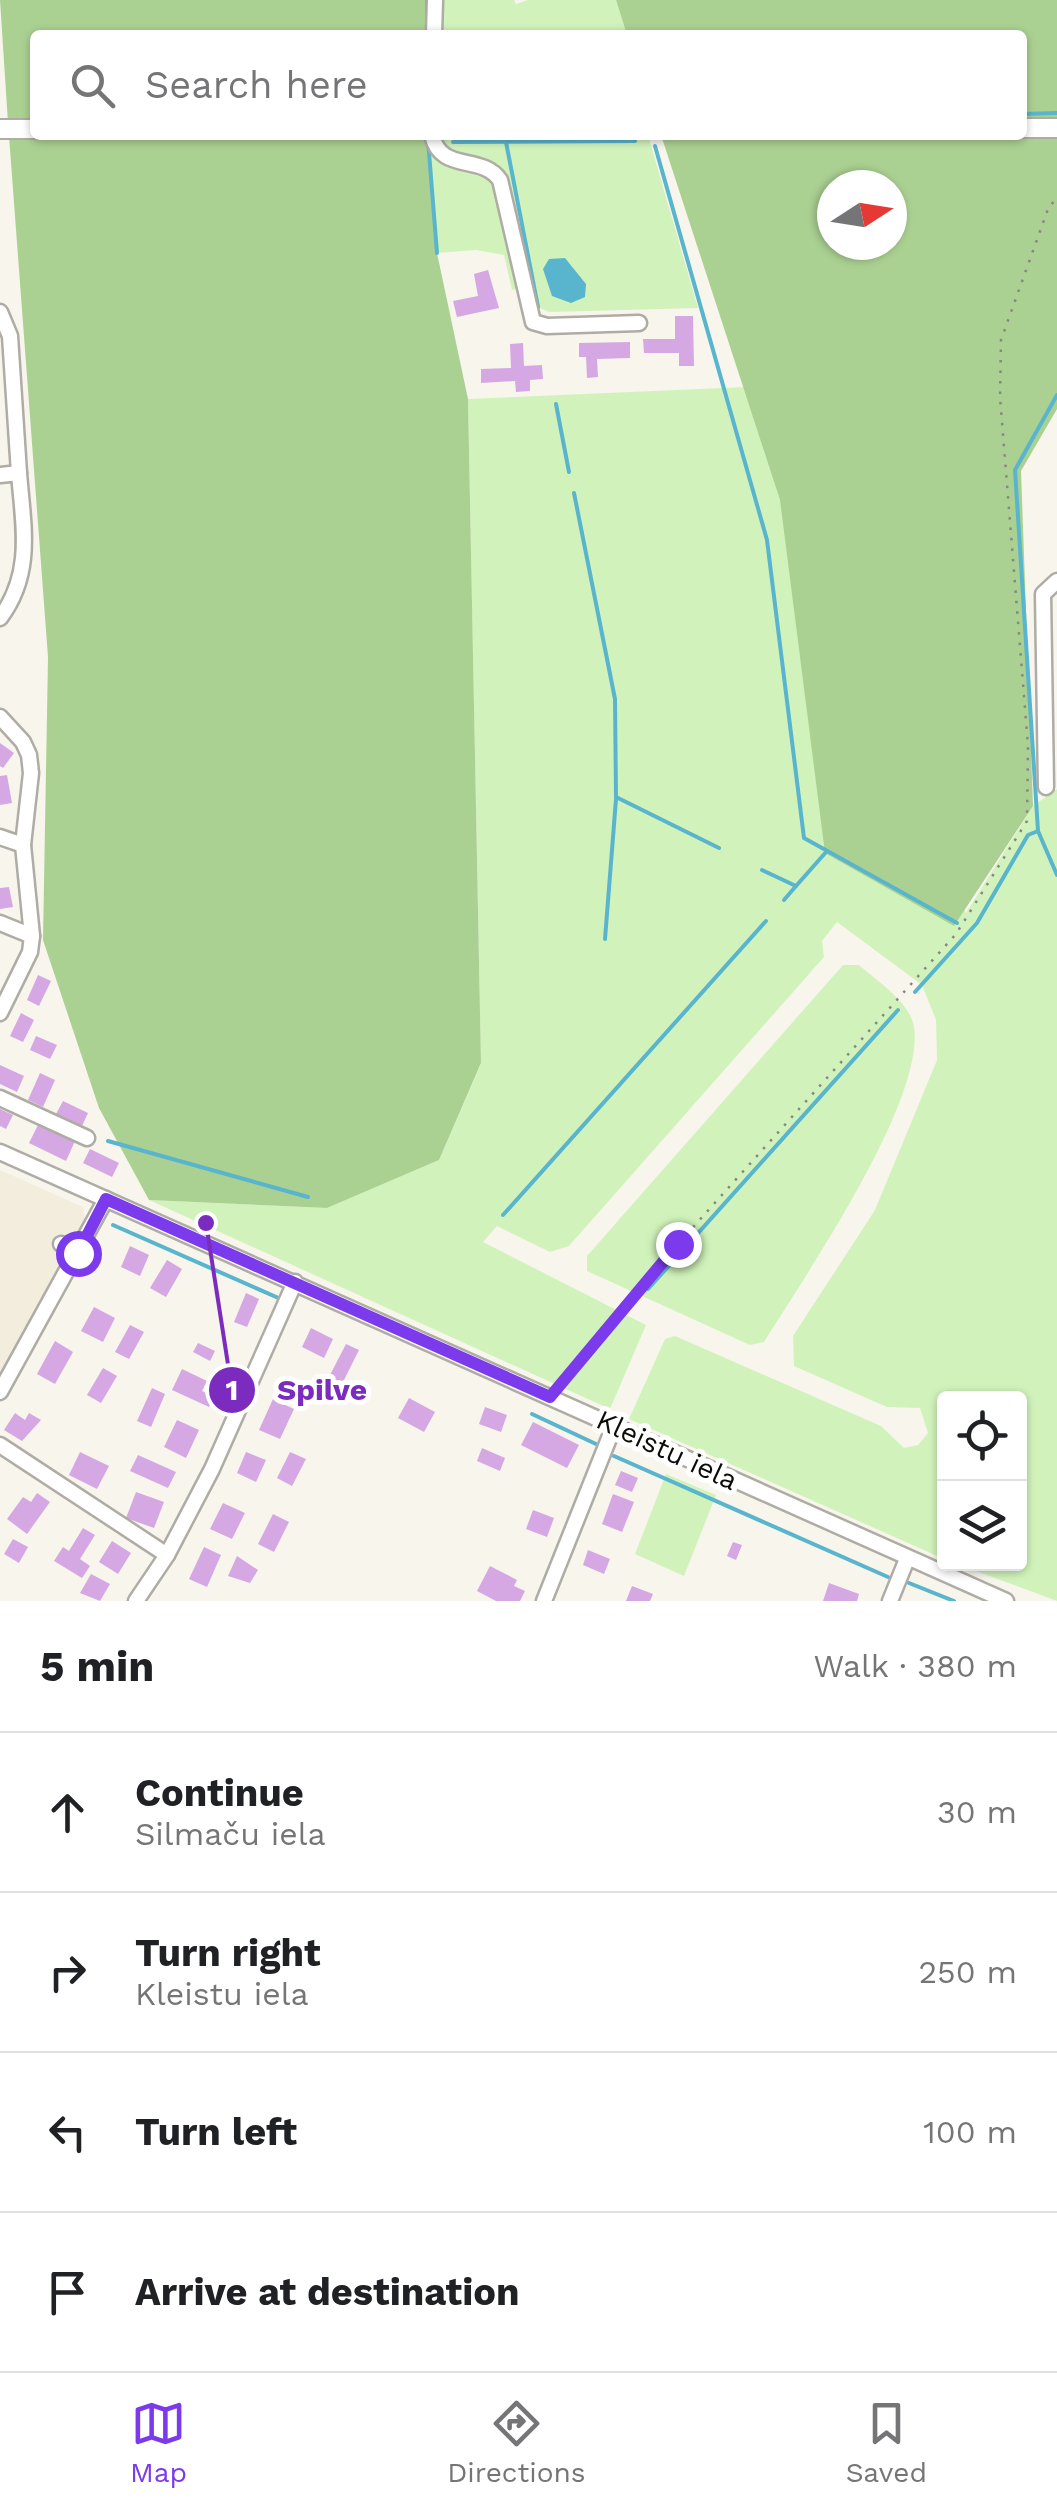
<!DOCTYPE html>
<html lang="en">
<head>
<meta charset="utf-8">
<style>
	:root { --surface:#fff; --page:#f2f2f2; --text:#202124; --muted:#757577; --line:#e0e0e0; --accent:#7c3aed }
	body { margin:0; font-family:"Work Sans",sans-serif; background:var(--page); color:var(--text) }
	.controls { position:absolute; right:30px; bottom:30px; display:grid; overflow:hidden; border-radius:10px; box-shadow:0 2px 8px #0004 }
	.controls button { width:90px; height:90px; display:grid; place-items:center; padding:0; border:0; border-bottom:2px solid var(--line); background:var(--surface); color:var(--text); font:50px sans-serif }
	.compass { position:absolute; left:817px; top:170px; width:90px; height:90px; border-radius:50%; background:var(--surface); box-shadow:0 2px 8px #0004; rotate:78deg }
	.stop { position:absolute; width:30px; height:30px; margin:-22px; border:8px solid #7c3aed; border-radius:50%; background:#fff }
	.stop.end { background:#7c3aed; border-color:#fff; box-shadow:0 2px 10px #0008 }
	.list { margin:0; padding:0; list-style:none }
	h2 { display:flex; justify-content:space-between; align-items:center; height:130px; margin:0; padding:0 40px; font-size:42px }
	h2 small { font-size:32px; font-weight:400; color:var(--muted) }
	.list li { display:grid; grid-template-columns:65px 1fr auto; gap:30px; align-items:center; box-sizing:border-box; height:160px; padding:0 40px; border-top:2px solid var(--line) }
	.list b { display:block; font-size:38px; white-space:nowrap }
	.list p { margin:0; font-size:32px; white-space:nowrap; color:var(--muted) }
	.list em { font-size:32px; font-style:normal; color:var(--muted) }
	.icon { flex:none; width:55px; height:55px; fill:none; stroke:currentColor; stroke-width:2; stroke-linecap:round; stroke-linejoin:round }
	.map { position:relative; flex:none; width:1057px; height:1601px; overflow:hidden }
	.search { position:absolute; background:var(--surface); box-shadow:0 2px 8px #0004; left:30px; right:30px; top:30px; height:110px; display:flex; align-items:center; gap:25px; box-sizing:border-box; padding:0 35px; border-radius:10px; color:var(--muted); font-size:38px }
	.sheet { height:770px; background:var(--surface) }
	nav { display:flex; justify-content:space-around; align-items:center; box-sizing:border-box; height:140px; border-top:2px solid var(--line); background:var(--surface); font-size:28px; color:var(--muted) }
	nav a { display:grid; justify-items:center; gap:5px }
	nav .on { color:var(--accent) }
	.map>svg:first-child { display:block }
	.built { fill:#f2eddd }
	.green { fill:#d1f3bb }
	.forest { fill:#abd192; fill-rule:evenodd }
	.water { fill:#59b5ce }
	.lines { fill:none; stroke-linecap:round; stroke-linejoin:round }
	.stream { stroke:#59b5ce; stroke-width:4 }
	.building { fill:#d5a8e3 }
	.minor-casing { stroke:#aeaca4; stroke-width:19 }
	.major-casing { stroke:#aeaca4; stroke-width:22 }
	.path { stroke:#878680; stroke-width:2.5; stroke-dasharray:2.5 8; stroke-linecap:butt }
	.minor { stroke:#fff; stroke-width:14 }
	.major { stroke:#fff; stroke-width:18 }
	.route { stroke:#7c3aed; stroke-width:12 }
	.labels { text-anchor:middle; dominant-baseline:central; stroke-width:10; stroke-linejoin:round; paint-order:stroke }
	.street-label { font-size:28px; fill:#0c0c09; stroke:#fff }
	.leader { fill:none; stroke:#7b2cbf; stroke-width:4 }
	.callout-dot { fill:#7b2cbf; stroke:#fff; stroke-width:4 }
	.mark-label { font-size:30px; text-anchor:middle; font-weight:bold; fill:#fff }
	.callout-label { font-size:30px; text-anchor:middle; font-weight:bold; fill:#7b2cbf; stroke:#fff; stroke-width:10; stroke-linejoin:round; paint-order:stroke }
</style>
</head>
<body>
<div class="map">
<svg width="1057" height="1601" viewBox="0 0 1057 1601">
	<rect width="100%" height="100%" fill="#f8f5ed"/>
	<polygon class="built" points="0,1170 83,1207 85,1223 77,1235 64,1239 57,1248 62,1262 0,1375"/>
	<g class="green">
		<polygon points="427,0 514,0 516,4 528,0 616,0 627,35 427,35"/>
		<polygon points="428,135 648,135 698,308 550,312 539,308 536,285 512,290 504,255 476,250 437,253"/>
		<polygon points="746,387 780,500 966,913 1033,806 1057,789 1057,1601 957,1564 1020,1564 1020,1398 944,1398 944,1559 629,1419 665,1339 675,1336 881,1426 904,1448 918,1445 928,1433 920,1408 887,1407 794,1366 793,1336 875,1210 937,1060 936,1020 922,985 837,922 822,941 824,957 569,1246 550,1252 497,1226 483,1242 646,1325 610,1409 149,1200 327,1208 439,1160 481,1064 468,399"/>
		<path d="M843,965H859C877,981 910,1002 914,1027C925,1102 805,1276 764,1342L750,1345L587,1271V1256Z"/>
		<polygon points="666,1474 716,1495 684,1576 635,1554"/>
	</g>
	<g class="forest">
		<polygon points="0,0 427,0 427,35 35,35 35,123 8,123"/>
		<path d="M616,0H1057V409L1021,471L1033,806L954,926L825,853L780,500L661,135H1022V35H627ZM832,185H892V245H832Z"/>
		<polygon points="428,135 437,253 468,399 481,1063 439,1160 327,1208 149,1200 99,1108 43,940 48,657 9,136"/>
	</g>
	<polygon class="water" points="565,258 586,284 585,297 571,303 552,296 543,269 549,259"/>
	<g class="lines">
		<g class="stream">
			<polyline points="427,0 427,35"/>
			<polyline points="1022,114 1057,113"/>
			<polyline points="428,140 437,253"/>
			<polyline points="453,142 635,141"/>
			<polyline points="506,142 538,307"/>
			<polyline points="655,146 767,540 804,838 957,923"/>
			<polyline points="1057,395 1015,470 1038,831 1057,875"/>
			<polyline points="556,404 569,472"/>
			<polyline points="574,493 615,699 616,797 719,848"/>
			<polyline points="762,870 796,886 827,851"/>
			<polyline points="784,900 796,886"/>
			<polyline points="605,939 616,799"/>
			<polyline points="915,992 977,923 1028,835 1038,831"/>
			<polyline points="108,1141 308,1197"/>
			<polyline points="503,1215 766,921"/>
			<polyline points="113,1225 283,1300"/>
			<polyline points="648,1289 898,1010"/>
			<polyline points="532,1414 596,1444"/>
			<polyline points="614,1456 888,1577"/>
			<polyline points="909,1583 954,1601"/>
		</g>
	</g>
	<g class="building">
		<polygon points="488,270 499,308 457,317 453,301 478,296 474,274"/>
		<polygon points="675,316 693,316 694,366 679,366 679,353 644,353 643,339 675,339"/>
		<polygon points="630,342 630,358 597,359 598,377 587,378 586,357 579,357 579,343"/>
		<polygon points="523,343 524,366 542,365 543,379 530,380 530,391 516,392 515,381 481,383 481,369 511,368 510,344"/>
		<polygon points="0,743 14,753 3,768 0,766"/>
		<polygon points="7,775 12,803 0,805 0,776"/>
		<polygon points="9,887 13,907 0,909 0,888"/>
		<polygon points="38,975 51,981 39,1006 27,1000"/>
		<polygon points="21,1013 34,1020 23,1042 10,1036"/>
		<polygon points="36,1036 57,1045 50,1059 30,1050"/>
		<polygon points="0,1065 24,1076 17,1092 0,1084"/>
		<polygon points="40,1073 55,1080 43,1107 28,1100"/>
		<polygon points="63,1101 88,1113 82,1126 56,1114"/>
		<polygon points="0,1109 13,1115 6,1129 0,1126"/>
		<polygon points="39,1123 75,1141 66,1161 29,1143"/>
		<polygon points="90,1149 119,1163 112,1177 83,1163"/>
		<polygon points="130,1246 149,1255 140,1276 121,1267"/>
		<polygon points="167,1260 182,1269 166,1297 150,1288"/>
		<polygon points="246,1293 259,1299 247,1327 234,1322"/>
		<polygon points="94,1307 115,1318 103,1342 81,1331"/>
		<polygon points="130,1325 144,1332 129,1359 115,1352"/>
		<polygon points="311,1328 333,1339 324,1358 302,1347"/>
		<polygon points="55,1341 73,1352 55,1384 37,1374"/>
		<polygon points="198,1343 215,1351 210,1361 193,1352"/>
		<polygon points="346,1344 359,1350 342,1384 329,1377"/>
		<polygon points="103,1368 117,1376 101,1403 87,1395"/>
		<polygon points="182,1369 207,1381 202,1391 214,1397 209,1407 172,1390"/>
		<polygon points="152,1388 165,1394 151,1427 137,1421"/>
		<polygon points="409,1398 435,1412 424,1432 398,1418"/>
		<polygon points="273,1399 294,1409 280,1439 259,1430"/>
		<polygon points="485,1407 507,1415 501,1432 479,1424"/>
		<polygon points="15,1413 25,1420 29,1413 41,1420 22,1441 4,1430"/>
		<polygon points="177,1420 199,1430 186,1458 164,1447"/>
		<polygon points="533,1422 579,1445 567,1468 521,1445"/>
		<polygon points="482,1448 505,1458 500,1471 477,1461"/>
		<polygon points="80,1452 109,1466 97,1489 69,1475"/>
		<polygon points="246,1452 266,1460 256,1482 237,1473"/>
		<polygon points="290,1452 306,1459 292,1486 277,1478"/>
		<polygon points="138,1455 176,1472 168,1488 130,1471"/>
		<polygon points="621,1471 638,1478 632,1492 615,1485"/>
		<polygon points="136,1492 164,1502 154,1528 126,1518"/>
		<polygon points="37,1493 50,1502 27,1534 7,1519 23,1497 31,1502"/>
		<polygon points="613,1494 634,1502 622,1532 602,1524"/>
		<polygon points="223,1503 245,1513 232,1539 210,1529"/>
		<polygon points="533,1510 554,1518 547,1537 526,1529"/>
		<polygon points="273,1514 289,1522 274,1552 258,1544"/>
		<polygon points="83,1528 95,1535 80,1559 90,1566 82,1578 54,1561 63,1547 69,1551"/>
		<polygon points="13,1539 28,1547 19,1563 4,1554"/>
		<polygon points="112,1541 131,1553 118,1574 99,1562"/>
		<polygon points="733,1542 742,1545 736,1560 727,1556"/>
		<polygon points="204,1547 221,1555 207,1587 189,1579"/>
		<polygon points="588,1550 610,1559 604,1574 583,1565"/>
		<polygon points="237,1556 258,1570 250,1583 228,1576"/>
		<polygon points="490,1566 517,1580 514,1586 525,1591 520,1601 496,1601 477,1591"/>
		<polygon points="91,1574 110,1584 100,1601 80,1593"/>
		<polygon points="829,1583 859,1594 857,1601 823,1601"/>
		<polygon points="632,1586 653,1594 650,1601 626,1601"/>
	</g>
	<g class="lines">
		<defs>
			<g id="minor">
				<polyline points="434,35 435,0"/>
				<path d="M432,135C441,174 481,153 500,180L533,322L547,326L639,323"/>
				<polyline points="0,312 10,336 19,473"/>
				<path d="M0,475L19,473C23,525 34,573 0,618"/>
				<polyline points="0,717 23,742 29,755 31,773 23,845 32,936 30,952 0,1013"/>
				<polyline points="1046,787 1043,594 1057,581"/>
				<polyline points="0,837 23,845"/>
				<polyline points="0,923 32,936"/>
				<polyline points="0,1098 87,1138"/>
				<polyline points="0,1152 1006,1601"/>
				<polyline points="61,1244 78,1253"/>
				<polyline points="0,1392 106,1199"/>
				<polyline points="0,1445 167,1555"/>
				<polyline points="136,1601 167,1555 212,1469 295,1282"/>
				<polyline points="544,1601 614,1426"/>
				<polyline points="890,1601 907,1559"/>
			</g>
			<g id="major">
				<polyline points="1022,128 1057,128"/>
				<polyline points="0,129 35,129"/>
			</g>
		</defs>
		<use href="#minor" class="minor-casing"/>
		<use href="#major" class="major-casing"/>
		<polyline class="path" points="558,1388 678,1244 956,934 1027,821 1028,746 1000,397 1001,340 1048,209 1057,197"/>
		<use href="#minor" class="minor"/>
		<use href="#major" class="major"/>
	</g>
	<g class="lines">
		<polyline class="route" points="78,1253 106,1199 550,1397 678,1244"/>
	</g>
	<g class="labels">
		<g class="street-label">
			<text transform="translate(667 1450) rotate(25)">Kleistu iela</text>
		</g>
	</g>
	<path class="leader" d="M206 1223L232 1390"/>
	<g class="callout-dot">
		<circle cx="206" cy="1223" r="10"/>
		<circle cx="232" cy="1390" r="25"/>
	</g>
	<g class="mark-label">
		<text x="232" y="1400">1</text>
	</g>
	<g class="callout-label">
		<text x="322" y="1400">Spilve</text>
	</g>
</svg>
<div class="controls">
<button><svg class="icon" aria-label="locate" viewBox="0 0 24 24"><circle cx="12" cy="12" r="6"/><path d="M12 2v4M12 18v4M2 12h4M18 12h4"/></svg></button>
<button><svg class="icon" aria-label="layers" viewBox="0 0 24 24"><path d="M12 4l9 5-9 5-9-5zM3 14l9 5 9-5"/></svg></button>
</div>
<svg class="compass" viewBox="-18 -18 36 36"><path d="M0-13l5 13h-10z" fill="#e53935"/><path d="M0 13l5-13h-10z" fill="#757577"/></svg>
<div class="stop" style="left:78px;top:1253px"></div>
<div class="stop end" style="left:678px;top:1244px"></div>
<div class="search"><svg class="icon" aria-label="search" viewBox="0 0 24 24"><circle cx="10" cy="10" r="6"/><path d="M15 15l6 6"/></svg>Search here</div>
</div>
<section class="sheet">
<h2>5 min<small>Walk · 380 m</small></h2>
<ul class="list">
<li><svg class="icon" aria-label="ahead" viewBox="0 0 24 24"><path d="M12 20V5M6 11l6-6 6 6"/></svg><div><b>Continue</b><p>Silmaču iela</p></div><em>30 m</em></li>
<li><svg class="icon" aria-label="right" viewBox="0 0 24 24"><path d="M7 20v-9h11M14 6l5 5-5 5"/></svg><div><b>Turn right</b><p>Kleistu iela</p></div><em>250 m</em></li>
<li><svg class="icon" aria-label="left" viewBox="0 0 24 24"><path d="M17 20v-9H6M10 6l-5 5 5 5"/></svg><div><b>Turn left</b></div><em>100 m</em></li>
<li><svg class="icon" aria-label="arrive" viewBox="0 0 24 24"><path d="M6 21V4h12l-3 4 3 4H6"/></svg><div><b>Arrive at destination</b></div></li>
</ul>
</section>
<nav>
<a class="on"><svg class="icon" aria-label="map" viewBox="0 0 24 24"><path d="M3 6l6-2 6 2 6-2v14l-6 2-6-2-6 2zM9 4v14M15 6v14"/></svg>Map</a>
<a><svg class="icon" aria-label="directions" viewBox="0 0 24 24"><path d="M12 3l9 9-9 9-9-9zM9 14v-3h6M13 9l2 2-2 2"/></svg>Directions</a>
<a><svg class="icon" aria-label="saved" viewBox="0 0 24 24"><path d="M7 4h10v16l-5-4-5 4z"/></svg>Saved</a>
</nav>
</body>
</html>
